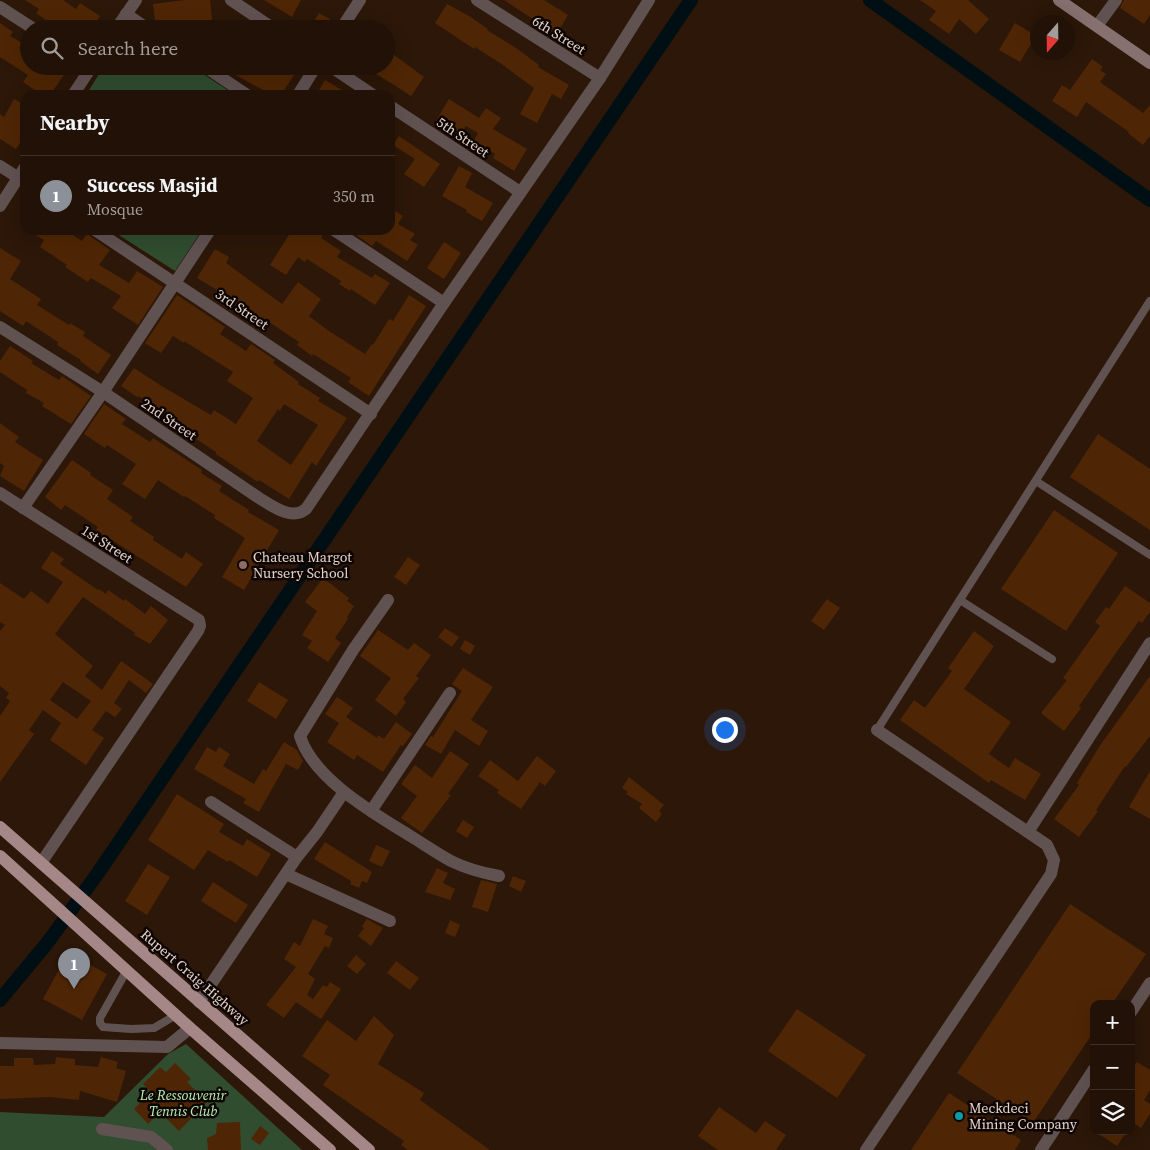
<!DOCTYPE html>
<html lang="en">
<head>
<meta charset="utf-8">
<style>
	:root { --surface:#211106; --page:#2d1f14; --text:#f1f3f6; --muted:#a29d9b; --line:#3e3128; --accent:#8c9099 }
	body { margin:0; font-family:"Source Serif 4",serif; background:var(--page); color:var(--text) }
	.controls { position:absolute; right:15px; bottom:15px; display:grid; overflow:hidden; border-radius:10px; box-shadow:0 5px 20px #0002 }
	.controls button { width:45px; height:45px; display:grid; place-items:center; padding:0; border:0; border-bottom:1px solid var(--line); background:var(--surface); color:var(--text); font:25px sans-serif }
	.compass { position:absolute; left:1030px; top:15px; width:45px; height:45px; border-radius:50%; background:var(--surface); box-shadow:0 5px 20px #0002; rotate:200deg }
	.you { position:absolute; left:724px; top:729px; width:18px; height:18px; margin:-12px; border:4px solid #fff; border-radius:50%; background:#1a73e8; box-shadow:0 0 0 8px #1a73e833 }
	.badge { display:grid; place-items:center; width:32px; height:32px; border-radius:50%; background:var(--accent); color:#fff; font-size:16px; font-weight:700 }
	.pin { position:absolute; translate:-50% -41px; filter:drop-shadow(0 1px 2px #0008) }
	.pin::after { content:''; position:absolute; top:26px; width:18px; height:15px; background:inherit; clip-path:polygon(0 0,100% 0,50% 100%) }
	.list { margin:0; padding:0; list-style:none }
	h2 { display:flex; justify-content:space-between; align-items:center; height:65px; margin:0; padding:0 20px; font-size:21px }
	h2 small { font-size:16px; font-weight:400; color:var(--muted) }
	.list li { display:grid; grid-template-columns:32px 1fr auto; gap:15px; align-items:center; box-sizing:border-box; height:80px; padding:0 20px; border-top:1px solid var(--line) }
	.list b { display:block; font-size:19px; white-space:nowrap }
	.list p { margin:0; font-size:16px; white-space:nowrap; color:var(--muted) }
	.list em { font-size:16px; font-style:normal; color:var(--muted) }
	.icon { flex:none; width:28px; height:28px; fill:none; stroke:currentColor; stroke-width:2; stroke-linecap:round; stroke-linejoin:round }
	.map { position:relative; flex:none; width:1150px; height:1150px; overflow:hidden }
	.search { position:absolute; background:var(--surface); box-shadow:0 5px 20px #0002; left:20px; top:20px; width:375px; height:55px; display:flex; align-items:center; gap:12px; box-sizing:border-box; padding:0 18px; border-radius:28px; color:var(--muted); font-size:19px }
	.panel { position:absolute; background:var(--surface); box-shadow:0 5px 20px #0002; left:20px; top:90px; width:375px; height:145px; border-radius:15px }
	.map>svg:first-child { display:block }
	.green { fill:#304d30 }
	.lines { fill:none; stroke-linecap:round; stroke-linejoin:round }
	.canal { stroke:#000f14; stroke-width:14 }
	.building { fill:#4f2605; fill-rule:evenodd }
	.service { stroke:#615252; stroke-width:8 }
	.minor { stroke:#615252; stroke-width:12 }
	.secondary { stroke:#877070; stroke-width:12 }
	.primary { stroke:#a58787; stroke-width:12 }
	.education-dot { fill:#8d6e63; stroke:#0e0502; stroke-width:2 }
	.culture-dot { fill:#0f9aa8; stroke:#0e0502; stroke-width:2 }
	.labels { text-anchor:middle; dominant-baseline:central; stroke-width:5; stroke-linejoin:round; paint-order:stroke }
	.street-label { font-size:14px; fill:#e3d4cb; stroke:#0e0502 }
	.poi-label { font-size:14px; fill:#e3d4cb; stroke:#0e0502; text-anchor:start }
	.park-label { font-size:14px; font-style:italic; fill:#b7f4b5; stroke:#0e0502 }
</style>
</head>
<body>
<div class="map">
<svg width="1150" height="1150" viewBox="0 0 1150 1150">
	<rect width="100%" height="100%" fill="#2c1708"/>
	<g class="green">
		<polygon points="104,66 191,66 235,95 86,95"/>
		<polygon points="111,230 202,230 175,271"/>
		<polygon points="186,1044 302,1150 0,1150 0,1112 104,1117 168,1054"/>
	</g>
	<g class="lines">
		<g class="canal">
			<polyline points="870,0 1150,200"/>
			<polyline points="0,1000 48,942 98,873 691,0"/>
		</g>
	</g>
	<g class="building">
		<polygon points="25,0 63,0 76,9 80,3 100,16 92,29 58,29 36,13 39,9"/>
		<polygon points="185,0 210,0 213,29 156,29 153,4"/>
		<polygon points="264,0 301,0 292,17"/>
		<polygon points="504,0 544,0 568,15 554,39 536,28 539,23"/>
		<polygon points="920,0 968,0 989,19 976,34 959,19 949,34 929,20 936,11"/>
		<polygon points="1150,0 1150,15 1144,24 1120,8 1124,0"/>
		<polygon points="447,4 469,16 488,29 487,30 516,48 539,65 538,67 569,85 561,99 552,94 537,123 520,114 534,88 500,63 475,47 474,49 435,23"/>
		<polygon points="319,13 330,19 324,29 318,29 312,25"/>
		<polygon points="0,23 13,32 10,36 29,47 29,66 58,66 66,72 50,95 42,95 23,82 28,75 0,57"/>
		<polygon points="1015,23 1036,36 1020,62 999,50"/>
		<polygon points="386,49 424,77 411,96 364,66 386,66"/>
		<polygon points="1092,59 1103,67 1100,70 1106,74 1100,82 1143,113 1150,105 1150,136 1143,145 1128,133 1129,132 1086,102 1077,117 1052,101 1062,85 1070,90"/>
		<polygon points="239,66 279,66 294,75 281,95 272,95 234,74"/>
		<polygon points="325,80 350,95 316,95"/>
		<polygon points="14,99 25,105 25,135 16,149 0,139 0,114 4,117"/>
		<polygon points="449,99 479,118 486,108 501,118 493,129 527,149 514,171 493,158 495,154 474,140 478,133 466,126 462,132 459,129 457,131 437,119"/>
		<polygon points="399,136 440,164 424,187 404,174 415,159 393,145"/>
		<polygon points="459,166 472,173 465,187 493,203 482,221 466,212 467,210 442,196"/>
		<polygon points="390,208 403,216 398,224 415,234 410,240 418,245 407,261 376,241 372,246 349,230 390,230"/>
		<polygon points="27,230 65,230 82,241 87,234 110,250 99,265 129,283 137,271 163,287 138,325 112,308 121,296 91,278 88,282 65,267 67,265 40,247 44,240"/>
		<polygon points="292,230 326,230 321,238 341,251 337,257 372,278 375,274 390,283 375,305 351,289 350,291 339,284 341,281 307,259 305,262 298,257 286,275 270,265"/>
		<polygon points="444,242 461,253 444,279 427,268"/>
		<polygon points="0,248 21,261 10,279 41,299 37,305 69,325 70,323 85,332 83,336 111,355 98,374 80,361 81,360 57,345 58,342 26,321 23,326 0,311"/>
		<polygon points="215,249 229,257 226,263 282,304 298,282 321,299 309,316 329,331 365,354 372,344 373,345 389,319 393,321 409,295 426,306 369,396 348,382 351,378 313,354 312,356 297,345 299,342 263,318 261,321 229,299 224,306 212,298 217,290 197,278"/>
		<path d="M177,295L225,327L220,334L246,351L251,344L275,360L273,363L299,382L298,384L320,398L318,401L347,418L316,466L312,462L289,499L259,480L258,482L216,454V452L196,439L199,435L174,419L175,417L138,396L137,397L121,386L134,368L160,385L211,415L214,410L236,424L253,398L227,381L233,372L184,341V343L173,336L161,353L145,343ZM284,404L318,425L291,465L257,441L278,409L280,411Z"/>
		<polygon points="10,346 33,361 31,363 59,380 62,376 91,396 71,424 42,406 44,403 26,393 27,390 0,372 0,361"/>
		<polygon points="104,404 126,419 122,424 150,442 153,438 202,470 201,473 222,486 219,491 249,510 248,512 279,530 244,590 222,577 245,538 214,518 215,515 185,496 184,497 158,480 145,499 122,484 136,464 107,445 105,448 84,434"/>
		<polygon points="0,423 19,437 15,442 43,460 24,491 0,476 4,466 0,463"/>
		<polygon points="1098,434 1150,469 1150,530 1070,477"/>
		<polygon points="72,460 91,473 90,475 113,490 107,499 133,517 130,521 154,537 153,540 182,559 186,552 203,564 186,587 96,530 98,527 65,505 61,510 45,497"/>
		<polygon points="1054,510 1118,553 1066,631 1001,589"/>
		<path d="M52,551L64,559L60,564L98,590L99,589L106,594L108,590L124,601L125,599L145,614L151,606L168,620L150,644L134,635L135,633L83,597L55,634L93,666L85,676L102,690L121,661L153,684L146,693L129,680L114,703L122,709L115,717L106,711L92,730L104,738L86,765L50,740L61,723L43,710L29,730L34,734L0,782V716L10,701L6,698L9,693L0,686V631L5,625L0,622V583L24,599L31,591L48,604L63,582L41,568ZM63,682L91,701L77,719L50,700Z"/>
		<polygon points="408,557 420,565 406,585 394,577"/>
		<polygon points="323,578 349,598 347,601 354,606 347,617 348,619 335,638 341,643 328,662 307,648 312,641 302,635 317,611 305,602"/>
		<polygon points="1125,586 1150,603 1150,612 1142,623 1139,621 1118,650 1079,706 1081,708 1064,731 1041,713 1067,680 1063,678 1100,626 1095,622 1106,607 1109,609"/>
		<polygon points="827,599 840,608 824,630 811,621"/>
		<polygon points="445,628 459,637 452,647 438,637"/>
		<polygon points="378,630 408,650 414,643 431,655 416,676 419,678 403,699 406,702 396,716 375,700 391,678 360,656"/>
		<polygon points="974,631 994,646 964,689 1011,722 989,754 1009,768 1015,758 1041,774 1025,800 991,780 989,783 900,720 914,700 925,708 952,671 948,668"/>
		<polygon points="465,640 475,646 470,655 460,649"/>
		<polygon points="463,668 493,687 471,720 488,731 479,746 455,730 441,754 425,745 431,736 433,737 462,691 452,684"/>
		<polygon points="1150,676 1150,736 1126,767 1125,766 1096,810 1098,811 1079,837 1054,819 1079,785 1077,783 1099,747"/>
		<polygon points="259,682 288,700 276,719 247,701"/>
		<polygon points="337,697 353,708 346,717 377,738 378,735 384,739 396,722 412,734 403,746 401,745 383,772 357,755 354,760 327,742 339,723 325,714"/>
		<polygon points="284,742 297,750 303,761 298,770 286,764 259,812 243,803 246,799 194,769 207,747 216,752 219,747 230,754 223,766 254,784 263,769 266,771"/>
		<polygon points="450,751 469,764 448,794 451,795 422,833 401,818 417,796 401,784 415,765 432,778"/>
		<polygon points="537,756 556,771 545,786 540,782 521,809 497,793 499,790 478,776 490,760 518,781"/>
		<polygon points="1150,771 1150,819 1129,807"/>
		<polygon points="629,777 664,805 659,811 662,814 656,822 639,808 642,804 626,794 628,792 622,788"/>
		<polygon points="177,794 224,824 219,832 243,846 247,839 271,854 257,877 229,860 228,862 208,850 194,870 148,840"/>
		<polygon points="463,820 474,827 467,838 456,831"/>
		<polygon points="325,842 372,872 367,883 362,881 359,888 350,884 351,881 314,859"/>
		<polygon points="376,845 390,851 382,867 369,861"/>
		<polygon points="148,864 170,877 147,915 125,901"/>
		<polygon points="437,868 448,873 443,883 455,889 450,900 425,892"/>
		<polygon points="513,876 526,881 521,892 509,886"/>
		<polygon points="481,880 497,884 488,912 472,907"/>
		<polygon points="213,882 248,905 236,923 201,901"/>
		<polygon points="1070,904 1146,954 1112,1004 1094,1004 1094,1031 1033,1123 957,1073"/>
		<polygon points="313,919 328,926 324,934 333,938 329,948 325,946 308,974 315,979 307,995 313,999 323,985 327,987 330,982 341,989 321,1019 296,1002 284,1018 266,1005 296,967 284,959 294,942 300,946"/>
		<polygon points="367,919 383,928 371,946 358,936 364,928 362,926"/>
		<polygon points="450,920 460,925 455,937 445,933"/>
		<polygon points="68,953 107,974 82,1020 43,999"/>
		<polygon points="356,955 366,964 357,974 347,966"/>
		<polygon points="396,961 419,978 410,990 387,973"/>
		<polygon points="797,1009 866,1055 837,1098 768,1051"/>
		<polygon points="374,1016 394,1035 378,1064 424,1093 420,1100 490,1150 408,1150 401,1145 404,1141 323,1085 330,1075 302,1056 327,1020 356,1041"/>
		<polygon points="56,1057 75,1059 75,1065 98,1067 101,1057 118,1062 116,1068 126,1071 117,1102 80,1091 79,1100 49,1097 0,1099 0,1066 14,1066 14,1058 33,1058 34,1065 55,1064"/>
		<polygon points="1137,1062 1150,1070 1150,1090 1144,1100 1150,1104 1150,1114 1141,1128 1131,1121 1131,1072"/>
		<polygon points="175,1063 191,1079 187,1082 207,1102 179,1131 160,1112 148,1124 134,1109 151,1092 143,1084 160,1067 166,1072"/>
		<polygon points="949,1093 1021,1140 1015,1150 911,1150"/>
		<polygon points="719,1107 756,1133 765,1121 786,1135 776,1150 718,1150 698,1136"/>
		<polygon points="240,1122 241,1150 208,1150 207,1138 216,1134 217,1123"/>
		<polygon points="260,1126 269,1133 260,1145 251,1139"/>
		<polygon points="1094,1131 1127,1131 1117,1146"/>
	</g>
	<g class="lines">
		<g class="service">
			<polyline points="1036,481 1150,555"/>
			<polyline points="960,600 1052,659"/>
			<polyline points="877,730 1150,301"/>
			<polyline points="127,970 100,1018 100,1023 103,1027 131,1029 154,1028 176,1015"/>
		</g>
		<g class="minor">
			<polyline points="231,0 274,29"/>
			<polyline points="477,0 600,78"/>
			<polyline points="0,7 34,29"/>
			<polyline points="126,14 148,29"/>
			<polyline points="1097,26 1116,0"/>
			<polyline points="116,29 136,0"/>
			<polyline points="341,29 360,0"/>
			<polyline points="204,66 247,95"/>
			<polyline points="330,66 373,95"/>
			<polyline points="73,95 92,66"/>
			<polyline points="298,95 316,66"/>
			<polyline points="390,106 520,192"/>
			<polyline points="0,166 25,182"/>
			<polyline points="0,206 25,167"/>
			<polyline points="95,230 371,414"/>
			<polyline points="334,230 444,303"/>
			<path d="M0,327L103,392L259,498C272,506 292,521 306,509L444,303L600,78L649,0"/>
			<polyline points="0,493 199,620 200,626 198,631 41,863"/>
			<polyline points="23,508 103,392 210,230"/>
			<path d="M388,600L353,650L300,736C313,779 375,814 412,837C425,845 438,854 451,861C465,868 483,873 499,876"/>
			<polyline points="211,802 297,857"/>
			<polyline points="371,811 450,693"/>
			<polyline points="1028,832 1150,643"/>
			<polyline points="286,874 390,921"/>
			<polyline points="199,1002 297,857 317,832 344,792"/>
			<polyline points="1131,1012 1150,983"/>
			<polyline points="0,1043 167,1047 190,1028"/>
			<polyline points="102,1129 151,1137 167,1150"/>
			<polyline points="866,1150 1051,874 1054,860 1047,845 877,730"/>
			<polyline points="1041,1150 1094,1069"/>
		</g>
		<polyline class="secondary" points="1059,0 1150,63"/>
		<g class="primary">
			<polyline points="0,827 369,1150"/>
			<polyline points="0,856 190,1028 330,1150"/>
		</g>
	</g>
	<circle class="education-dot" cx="243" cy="565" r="5"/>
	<circle class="culture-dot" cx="959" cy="1116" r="5"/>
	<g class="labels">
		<g class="street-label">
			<text transform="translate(559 35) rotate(32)">6th Street</text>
			<text transform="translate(463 137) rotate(34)">5th Street</text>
			<text transform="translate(242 309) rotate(34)">3rd Street</text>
			<text transform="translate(169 419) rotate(34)">2nd Street</text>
			<text transform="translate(107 544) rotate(33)">1st Street</text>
			<text transform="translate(195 977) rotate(41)">Rupert Craig Highway</text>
		</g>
		<g class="poi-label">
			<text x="253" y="557">Chateau Margot<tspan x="253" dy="16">Nursery School</tspan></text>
			<text x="969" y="1108">Meckdeci<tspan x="969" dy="16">Mining Company</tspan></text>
		</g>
		<g class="park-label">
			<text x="183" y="1095">Le Ressouvenir<tspan x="183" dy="16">Tennis Club</tspan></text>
		</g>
	</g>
</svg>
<div class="controls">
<button>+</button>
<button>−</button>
<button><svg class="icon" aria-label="layers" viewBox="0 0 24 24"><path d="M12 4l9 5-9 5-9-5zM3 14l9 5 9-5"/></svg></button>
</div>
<svg class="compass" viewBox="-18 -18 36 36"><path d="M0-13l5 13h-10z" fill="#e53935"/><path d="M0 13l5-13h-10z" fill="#a29d9b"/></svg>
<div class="you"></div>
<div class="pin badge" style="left:74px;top:989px">1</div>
<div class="search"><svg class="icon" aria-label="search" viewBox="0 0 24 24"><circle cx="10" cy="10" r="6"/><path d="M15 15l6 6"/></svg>Search here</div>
<section class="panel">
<h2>Nearby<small></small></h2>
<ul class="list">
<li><span class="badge">1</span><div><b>Success Masjid</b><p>Mosque</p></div><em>350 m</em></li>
</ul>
</section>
</div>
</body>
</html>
